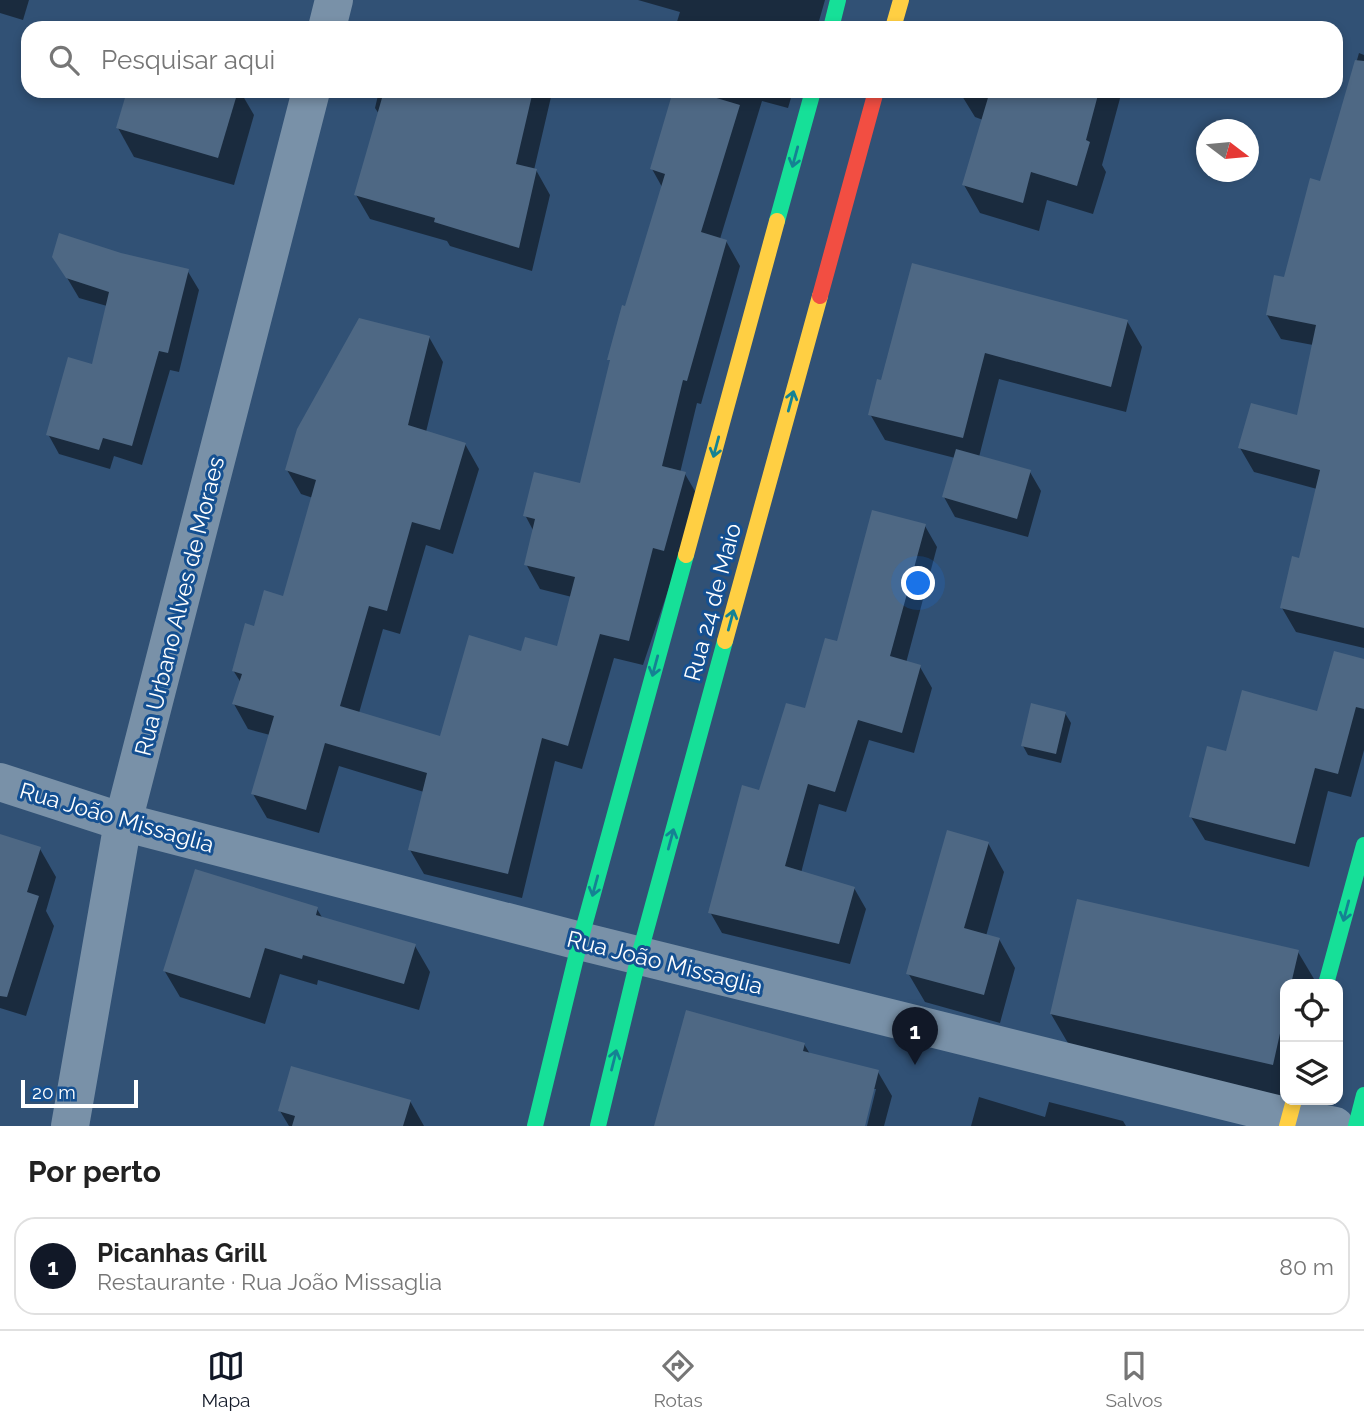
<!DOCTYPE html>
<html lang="pt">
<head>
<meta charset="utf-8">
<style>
	:root { --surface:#fff; --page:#f6f6f6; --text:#222; --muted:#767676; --line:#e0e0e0; --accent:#111827 }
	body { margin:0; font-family:Raleway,sans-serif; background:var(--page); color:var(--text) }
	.controls { position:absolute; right:21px; bottom:21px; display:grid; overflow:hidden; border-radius:14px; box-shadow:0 4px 10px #0003 }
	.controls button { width:63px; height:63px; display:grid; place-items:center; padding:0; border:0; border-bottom:2px solid var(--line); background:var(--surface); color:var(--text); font:35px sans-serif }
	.compass { position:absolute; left:1196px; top:119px; width:63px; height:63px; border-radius:50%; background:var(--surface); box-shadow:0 4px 10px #0003; rotate:106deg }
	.scale { position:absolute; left:21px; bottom:18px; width:117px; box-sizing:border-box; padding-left:7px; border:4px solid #fff; border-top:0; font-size:19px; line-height:24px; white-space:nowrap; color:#fff; -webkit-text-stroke:5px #155091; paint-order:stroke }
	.you { position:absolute; left:919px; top:584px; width:24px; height:24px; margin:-18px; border:5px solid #fff; border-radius:50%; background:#1a73e8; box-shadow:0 0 0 10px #1a73e833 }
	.badge { display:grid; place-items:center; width:46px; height:46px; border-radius:50%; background:var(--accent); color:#fff; font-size:23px; font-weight:700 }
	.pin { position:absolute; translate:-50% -58px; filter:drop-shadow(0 2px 4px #0008) }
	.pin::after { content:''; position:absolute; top:37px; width:24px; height:21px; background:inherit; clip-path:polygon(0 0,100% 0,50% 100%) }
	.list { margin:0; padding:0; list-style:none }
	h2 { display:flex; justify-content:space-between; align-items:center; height:91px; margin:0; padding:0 28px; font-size:30px }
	h2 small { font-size:23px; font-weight:400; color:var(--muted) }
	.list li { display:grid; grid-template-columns:46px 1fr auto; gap:21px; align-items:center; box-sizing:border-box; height:98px; margin:0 14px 14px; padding:0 14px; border:2px solid var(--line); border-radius:21px }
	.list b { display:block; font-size:26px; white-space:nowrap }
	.list p { margin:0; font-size:23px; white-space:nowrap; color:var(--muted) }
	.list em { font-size:23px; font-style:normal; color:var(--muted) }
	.icon { flex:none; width:38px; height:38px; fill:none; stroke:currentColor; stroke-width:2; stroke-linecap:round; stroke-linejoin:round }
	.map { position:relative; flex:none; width:1364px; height:1126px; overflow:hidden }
	.search { position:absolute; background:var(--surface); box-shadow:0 4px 10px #0003; left:21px; right:21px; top:21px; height:77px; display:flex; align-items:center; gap:18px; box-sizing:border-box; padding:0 24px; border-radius:21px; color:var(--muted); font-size:26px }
	.sheet { height:203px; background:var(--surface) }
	nav { display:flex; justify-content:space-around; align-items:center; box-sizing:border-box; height:98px; border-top:2px solid var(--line); background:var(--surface); font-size:19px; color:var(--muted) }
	nav a { display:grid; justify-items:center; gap:4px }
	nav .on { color:var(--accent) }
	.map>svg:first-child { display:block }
	.shadow { fill:#0007 }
	.building { fill:#4e6884 }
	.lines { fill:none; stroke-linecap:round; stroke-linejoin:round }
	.street { stroke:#7991a8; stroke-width:38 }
	.fast { stroke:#16e098; stroke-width:16 }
	.slow { stroke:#ffcf43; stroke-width:16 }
	.jam { stroke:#f24e42; stroke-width:16 }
	.oneway { stroke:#158293 }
	.labels { text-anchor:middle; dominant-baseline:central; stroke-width:6; stroke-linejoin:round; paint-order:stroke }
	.street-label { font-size:23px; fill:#fff; stroke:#155091 }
</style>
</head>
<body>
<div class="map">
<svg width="1364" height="1126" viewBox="0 0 1364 1126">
	<rect width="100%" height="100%" fill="#315175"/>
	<g class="shadow">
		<polygon points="0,0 29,0 23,20 0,13"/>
		<polygon points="638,0 825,0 817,28 675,28 680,12"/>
		<polygon points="1359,53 1364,55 1364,648 1296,632 1282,608 1301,560 1317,489 1254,472 1240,448 1298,418 1313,345 1281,339 1267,315 1286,279 1322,183"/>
		<polygon points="129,91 240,91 254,115 234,185 134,157 118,128"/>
		<polygon points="379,91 547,91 551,97 534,170 536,170 550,195 532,271 450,246 447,241 370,219 356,195 379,114 375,108"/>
		<polygon points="675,91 793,91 788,108 762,101 720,239 726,241 740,266 701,404 697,403 680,473 685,474 699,498 643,665 614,658 582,769 555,761 522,898 424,874 410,850 424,792 339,766 319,833 267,818 253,794 270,735 248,729 234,704 241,683 233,670 255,628 284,598 313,498 301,494 287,470 429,337 443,362 426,432 465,444 479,469 453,554 426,545 400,634 383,629 359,713 441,738 522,653 559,648 572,597 540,589 526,564 534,532 525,515 581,485 611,362 609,359 627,308 662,187 652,169"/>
		<polygon points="959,91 1122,91 1102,165 1106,172 1093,214 1047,200 1039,231 980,213 964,185 983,120 975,117"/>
		<polygon points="914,265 1127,321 1142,347 1126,412 999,379 979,457 1030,472 1041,491 1028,537 955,517 944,497 955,458 885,440 870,414 882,383"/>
		<polygon points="187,270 199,290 179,372 170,370 142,465 114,456 110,469 59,454 48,434 93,366 107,306 79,298 66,276"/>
		<polygon points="925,526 937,547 906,663 920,667 932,688 914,753 869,740 846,812 819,804 801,873 854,888 866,909 850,964 722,933 710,912 760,792 806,711 838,643"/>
		<polygon points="1364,661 1364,750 1351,797 1328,791 1309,867 1205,840 1191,817 1227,753 1319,713"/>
		<polygon points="1065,713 1071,723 1061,763 1028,755 1023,746"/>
		<polygon points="0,836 40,849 56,877 46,911 54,926 26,1016 0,1008"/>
		<polygon points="988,843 1004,872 986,936 999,939 1015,968 1000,1023 925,1002 908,973"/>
		<polygon points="317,909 323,919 415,946 430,972 419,1010 318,980 317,985 280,974 265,1024 180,997 164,970"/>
		<polygon points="1298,952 1317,984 1285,984 1285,1099 1072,1050 1051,1014"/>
		<polygon points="804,1044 810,1054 878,1072 892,1096 884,1126 867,1126 876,1089 873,1089 863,1126 656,1126"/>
		<polygon points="979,1097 1045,1117 1049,1102 1123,1121 1126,1126 971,1126"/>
		<polygon points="410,1101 424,1126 289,1126 280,1111"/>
	</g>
	<g class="building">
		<polygon points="1355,60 1364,61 1364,628 1280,608 1292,556 1299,558 1320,470 1238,448 1251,403 1297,415 1316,325 1266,315 1274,275 1284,277 1310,178 1320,181"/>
		<polygon points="127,91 238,91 218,158 116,128"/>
		<polygon points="384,91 533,91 516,164 537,169 519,248 434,222 435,218 354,195"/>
		<polygon points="673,91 693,91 740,105 701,232 727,240 687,381 683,380 662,466 686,472 664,551 653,548 629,641 600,634 568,746 542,738 508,874 408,850 427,773 325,743 306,810 251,794 274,716 232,704 242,674 232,671 245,623 254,626 264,590 283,596 316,480 285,470 297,429 359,318 430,336 408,425 466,443 440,530 412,522 387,611 369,606 340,706 440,736 469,635 521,651 525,637 557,646 575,577 524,565 535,519 523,516 534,472 580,483 610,360 607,360 622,305 625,306 665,174 650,169"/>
		<polygon points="990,91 1099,91 1086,140 1090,142 1077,186 1031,172 1023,203 962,185"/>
		<polygon points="59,233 121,253 189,269 168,353 159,351 132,446 103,438 99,450 46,435 68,357 92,364 109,292 66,278 52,257"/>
		<polygon points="912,263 1128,320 1111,387 985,353 963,438 868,415 877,379 881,380"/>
		<polygon points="956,449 1031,470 1017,519 942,497"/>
		<polygon points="872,510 926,524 890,656 921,665 902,733 858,720 835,792 808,784 785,866 855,887 839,944 708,913 742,785 759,790 786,703 805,708 825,638 837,641"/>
		<polygon points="1334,651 1364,659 1364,709 1356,707 1338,774 1315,768 1295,844 1189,817 1207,746 1226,751 1242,690 1317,711"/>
		<polygon points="1031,703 1066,712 1056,754 1021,746"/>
		<polygon points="947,830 989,842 964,928 1000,938 984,995 906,974"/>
		<polygon points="0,834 41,847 27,892 39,896 7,997 0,996"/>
		<polygon points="195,869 318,907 316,915 416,944 404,984 303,955 302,959 265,948 250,998 163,971"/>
		<polygon points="1077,899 1299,950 1291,984 1285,984 1285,1011 1273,1065 1050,1014"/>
		<polygon points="686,1010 805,1043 803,1051 879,1070 865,1126 654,1126"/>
		<polygon points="291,1066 411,1100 403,1126 292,1126 295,1116 278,1111"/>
	</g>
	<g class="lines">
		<g class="street">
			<polyline points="327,28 334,0"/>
			<polyline points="0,782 123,822 580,941 1289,1117 1335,1126"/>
			<polyline points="70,1126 123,822 311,91"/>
		</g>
		<g class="fast">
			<polyline points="831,28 838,0"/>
			<polyline points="777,221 813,91"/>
			<polyline points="1326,984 1364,845"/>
			<polyline points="535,1126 580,941 686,555"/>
			<polyline points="598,1126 639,956 725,641"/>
			<polyline points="1356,1126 1364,1095"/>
		</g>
		<g class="slow">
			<polyline points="893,28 901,0"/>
			<polyline points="686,555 777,221"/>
			<polyline points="725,641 820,296"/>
			<polyline points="1287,1126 1294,1100"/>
		</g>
		<polyline class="jam" points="820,296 876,91"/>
	</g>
	<defs><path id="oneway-shaft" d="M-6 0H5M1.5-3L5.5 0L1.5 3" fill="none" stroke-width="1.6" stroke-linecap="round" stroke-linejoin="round" transform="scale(1.75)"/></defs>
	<g class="oneway">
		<use href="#oneway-shaft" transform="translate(795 157) rotate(105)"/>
		<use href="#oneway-shaft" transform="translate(791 401) rotate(-75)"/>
		<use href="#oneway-shaft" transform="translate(716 447) rotate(105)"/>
		<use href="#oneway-shaft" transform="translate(731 620) rotate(-75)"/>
		<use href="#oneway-shaft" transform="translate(655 666) rotate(105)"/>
		<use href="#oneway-shaft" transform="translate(671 839) rotate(-75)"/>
		<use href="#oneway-shaft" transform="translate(595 886) rotate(105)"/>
		<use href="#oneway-shaft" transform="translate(1346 911) rotate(105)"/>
		<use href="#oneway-shaft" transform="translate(614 1060) rotate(-76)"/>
	</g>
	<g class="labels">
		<g class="street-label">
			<text transform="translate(712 602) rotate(-75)">Rua 24 de Maio</text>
			<text transform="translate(179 606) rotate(-76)">Rua Urbano Alves de Moraes</text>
			<text transform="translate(117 817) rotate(16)">Rua João Missaglia</text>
			<text transform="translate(665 962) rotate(14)">Rua João Missaglia</text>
		</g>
	</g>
</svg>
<div class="controls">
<button><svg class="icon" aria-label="locate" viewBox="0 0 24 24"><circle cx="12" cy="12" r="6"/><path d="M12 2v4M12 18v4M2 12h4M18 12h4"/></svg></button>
<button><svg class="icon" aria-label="layers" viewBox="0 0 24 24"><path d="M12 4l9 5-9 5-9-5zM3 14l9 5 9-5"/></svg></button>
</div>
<svg class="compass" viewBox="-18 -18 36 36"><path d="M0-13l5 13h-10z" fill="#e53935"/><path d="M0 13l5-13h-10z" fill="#767676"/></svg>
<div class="scale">20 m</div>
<div class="you"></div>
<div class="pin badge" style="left:915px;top:1065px">1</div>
<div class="search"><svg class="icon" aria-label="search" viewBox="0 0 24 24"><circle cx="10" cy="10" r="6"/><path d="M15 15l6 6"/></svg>Pesquisar aqui</div>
</div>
<section class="sheet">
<h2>Por perto<small></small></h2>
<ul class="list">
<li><span class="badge">1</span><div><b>Picanhas Grill</b><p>Restaurante · Rua João Missaglia</p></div><em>80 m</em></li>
</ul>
</section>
<nav>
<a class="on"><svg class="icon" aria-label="map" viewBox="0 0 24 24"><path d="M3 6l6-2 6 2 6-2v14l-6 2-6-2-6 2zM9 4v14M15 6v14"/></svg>Mapa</a>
<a><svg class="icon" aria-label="directions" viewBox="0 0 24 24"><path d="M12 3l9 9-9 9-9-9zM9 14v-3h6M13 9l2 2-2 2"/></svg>Rotas</a>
<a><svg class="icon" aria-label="saved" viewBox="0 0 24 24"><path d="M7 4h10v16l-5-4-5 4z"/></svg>Salvos</a>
</nav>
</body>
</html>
